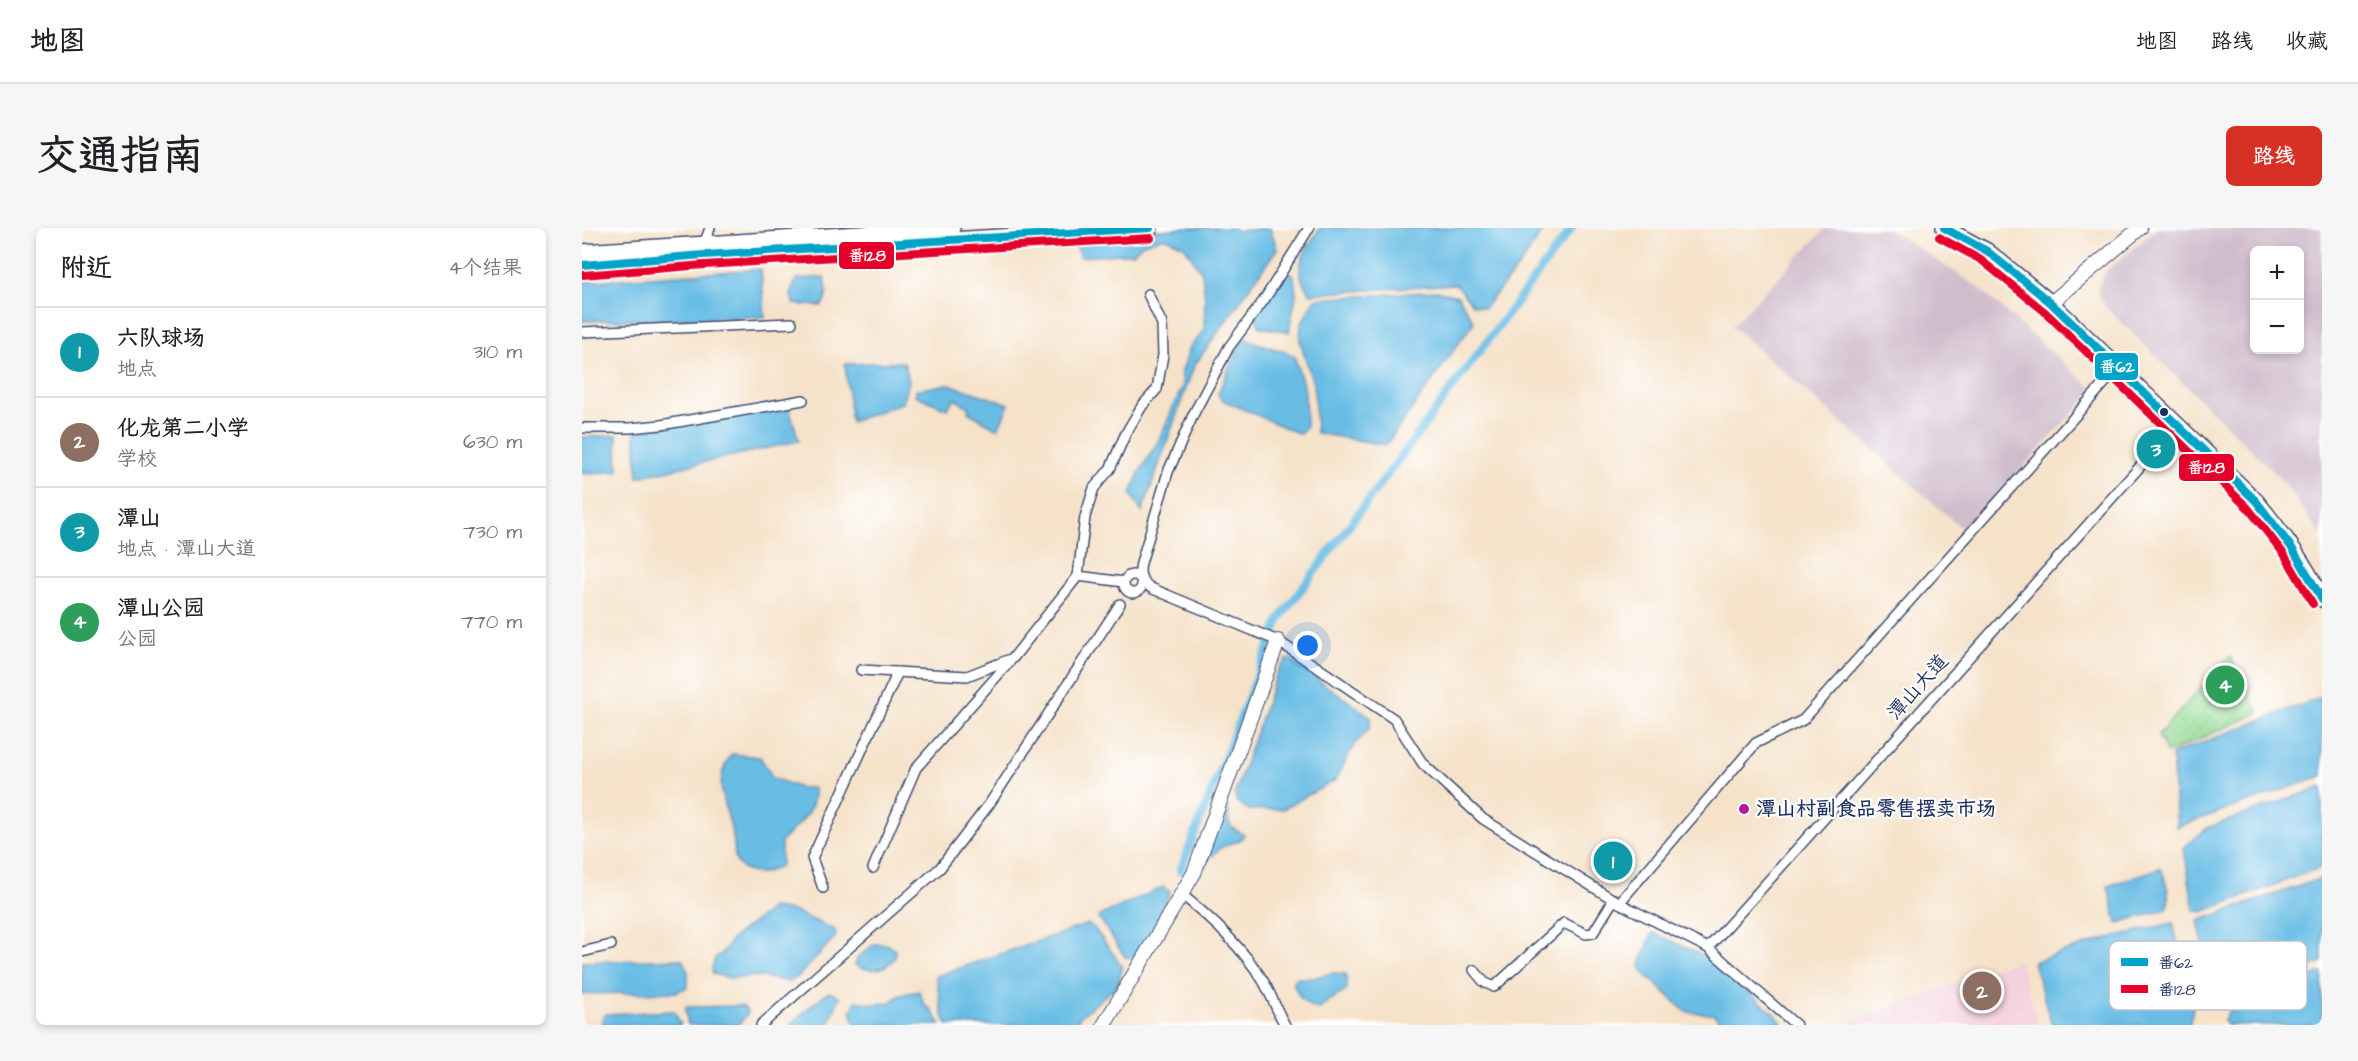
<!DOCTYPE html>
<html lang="zh">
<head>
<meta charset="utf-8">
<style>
	:root { --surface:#fff; --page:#f6f6f6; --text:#202124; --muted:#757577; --line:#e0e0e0; --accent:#d93025 }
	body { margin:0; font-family:"Architects Daughter","LXGW WenKai TC",sans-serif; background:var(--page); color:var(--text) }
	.controls { position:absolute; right:18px; top:18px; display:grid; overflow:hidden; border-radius:9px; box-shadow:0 3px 9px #0003 }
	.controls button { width:54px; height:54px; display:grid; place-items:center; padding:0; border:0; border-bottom:2px solid var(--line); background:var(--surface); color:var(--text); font:30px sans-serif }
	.you { position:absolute; left:726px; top:418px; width:21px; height:21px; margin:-15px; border:4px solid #fff; border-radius:50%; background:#1a73e8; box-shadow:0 0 0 9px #1a73e833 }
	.badge { display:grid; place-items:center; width:39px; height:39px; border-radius:50%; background:var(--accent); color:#fff; font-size:20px; font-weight:700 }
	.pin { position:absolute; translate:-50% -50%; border:3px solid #fff; box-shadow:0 2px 6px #0006 }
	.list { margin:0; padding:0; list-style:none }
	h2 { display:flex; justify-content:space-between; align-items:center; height:78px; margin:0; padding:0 24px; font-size:26px }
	h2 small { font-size:20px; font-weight:400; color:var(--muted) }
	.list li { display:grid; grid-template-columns:39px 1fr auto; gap:18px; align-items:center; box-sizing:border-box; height:90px; padding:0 24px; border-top:2px solid var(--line) }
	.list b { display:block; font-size:22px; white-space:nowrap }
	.list p { margin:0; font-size:20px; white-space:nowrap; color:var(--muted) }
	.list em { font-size:20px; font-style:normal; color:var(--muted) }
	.map { position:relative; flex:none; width:1740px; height:797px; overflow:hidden; border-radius:9px }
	header { display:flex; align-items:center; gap:36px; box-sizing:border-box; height:84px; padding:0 30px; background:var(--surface); border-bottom:2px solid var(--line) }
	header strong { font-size:28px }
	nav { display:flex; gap:33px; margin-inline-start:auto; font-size:21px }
	.intro { display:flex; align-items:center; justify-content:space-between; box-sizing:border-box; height:144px; padding:0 36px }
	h1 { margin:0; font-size:42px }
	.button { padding:15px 27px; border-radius:9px; background:var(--accent); color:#fff; font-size:21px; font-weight:700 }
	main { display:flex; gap:36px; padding:0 36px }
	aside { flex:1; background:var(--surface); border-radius:9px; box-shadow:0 3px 9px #0003 }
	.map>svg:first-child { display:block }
	.built { fill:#f4cfdc }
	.industrial { fill:#d0bdcc; fill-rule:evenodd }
	.park { fill:url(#park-dots); stroke:#58857a; stroke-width:1.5 }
	.water { fill:#69bde5; stroke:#4276a2; stroke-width:1.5 }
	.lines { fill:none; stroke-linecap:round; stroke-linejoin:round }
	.canal { stroke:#69bde5; stroke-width:8 }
	.street-casing { stroke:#3c4a6e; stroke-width:12 }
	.secondary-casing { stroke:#3c4a6e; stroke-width:16 }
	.primary-casing { stroke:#3c4a6e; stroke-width:18 }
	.street { stroke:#fff; stroke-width:9 }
	.secondary { stroke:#fff; stroke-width:14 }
	.primary { stroke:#fff; stroke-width:15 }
	.bus-1-casing { stroke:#fff; stroke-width:12 }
	.bus-2-casing { stroke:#fff; stroke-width:12 }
	.bus-1 { stroke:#01a3c8; stroke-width:8 }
	.bus-2 { stroke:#e4002b; stroke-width:8 }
	.bus-dot { fill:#1b2f5e; stroke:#fff; stroke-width:2 }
	.poi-dot { fill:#b5179e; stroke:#fff; stroke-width:2 }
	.labels { text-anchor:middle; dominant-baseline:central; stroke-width:4.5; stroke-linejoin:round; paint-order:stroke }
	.street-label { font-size:20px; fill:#1b2f5e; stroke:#fff }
	.poi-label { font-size:20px; font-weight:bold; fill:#1b2f5e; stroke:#fff; text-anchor:start }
	.key { fill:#fff; stroke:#bbc1cf; stroke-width:1.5 }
	.key-label { font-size:16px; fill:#1b2f5e }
	.line-badge { stroke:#fff; stroke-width:2 }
	.badge-label { font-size:16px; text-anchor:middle; font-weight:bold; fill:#fff }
</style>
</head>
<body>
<header>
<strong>地图</strong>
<nav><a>地图</a><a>路线</a><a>收藏</a></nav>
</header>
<div class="intro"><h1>交通指南</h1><a class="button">路线</a></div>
<main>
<aside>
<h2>附近<small>4个结果</small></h2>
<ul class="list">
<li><span class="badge" style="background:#0f9aa8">1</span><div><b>六队球场</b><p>地点</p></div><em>310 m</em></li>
<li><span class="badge" style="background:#8d6e63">2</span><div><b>化龙第二小学</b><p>学校</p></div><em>630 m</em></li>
<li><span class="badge" style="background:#0f9aa8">3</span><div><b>潭山</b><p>地点 · 潭山大道</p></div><em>730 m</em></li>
<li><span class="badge" style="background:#2e9e5b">4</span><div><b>潭山公园</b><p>公园</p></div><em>770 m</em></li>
</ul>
</aside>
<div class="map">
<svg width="1740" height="797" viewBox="0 0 1740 797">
	<defs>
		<pattern id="park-dots" width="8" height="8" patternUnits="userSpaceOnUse" patternTransform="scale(1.5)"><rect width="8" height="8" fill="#95db95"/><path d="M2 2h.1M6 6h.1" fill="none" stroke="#80bc83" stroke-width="1.8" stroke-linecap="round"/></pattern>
	</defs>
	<rect width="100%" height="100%" fill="#fff"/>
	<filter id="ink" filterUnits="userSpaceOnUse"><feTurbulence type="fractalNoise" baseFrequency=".0167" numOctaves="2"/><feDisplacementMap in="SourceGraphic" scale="12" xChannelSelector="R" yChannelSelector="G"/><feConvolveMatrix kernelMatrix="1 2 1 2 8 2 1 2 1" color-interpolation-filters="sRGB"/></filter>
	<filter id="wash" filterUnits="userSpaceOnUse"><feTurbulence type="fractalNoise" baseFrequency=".008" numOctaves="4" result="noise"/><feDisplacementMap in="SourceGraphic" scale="24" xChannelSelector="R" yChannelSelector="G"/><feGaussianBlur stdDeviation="1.35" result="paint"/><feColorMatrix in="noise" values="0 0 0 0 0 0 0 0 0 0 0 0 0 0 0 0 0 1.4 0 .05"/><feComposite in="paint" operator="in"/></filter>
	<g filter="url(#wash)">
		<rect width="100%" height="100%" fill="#f5e2c9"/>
		<polygon class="built" points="1437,732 1457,797 1266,797 1268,794"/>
		<g class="industrial">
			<polygon points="1244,0 1305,0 1396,59 1512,162 1383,303 1150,98"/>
			<path d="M1576,0H1740V308L1701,253L1524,79L1515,63L1523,44ZM1672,22H1718V122H1672Z"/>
		</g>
		<polygon class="park" points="1648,428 1677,485 1585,525 1576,507"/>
		<g class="water">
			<polygon points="601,0 651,0 656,3 688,0 695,21 612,138 560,284 549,266 557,245 577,212 601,157 599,146 608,119 622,103 623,70 620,45 603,19 583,9 561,16 551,25 498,29 491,10"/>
			<path d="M738,0H963L939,36L902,80L890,76L874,56L729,66C706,42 724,23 738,0Z"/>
			<polygon points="179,41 183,89 0,93 0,54"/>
			<polygon points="704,42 712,47 714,67 707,104 678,99 673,88"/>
			<path d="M242,49C245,59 247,70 239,78L211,76L209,66L214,51Z"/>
			<polygon points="855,63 876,68 892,94 804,217 734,205 732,158 718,113 719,96 733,71"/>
			<polygon points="660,110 712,127 723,163 724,199 718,206 640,172 636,166"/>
			<polygon points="322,134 327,154 320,175 269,194 263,136"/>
			<polygon points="366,156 427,176 416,201 386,184 387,179 372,171 365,181 333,167 334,162"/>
			<polygon points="207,180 217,213 56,249 53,203"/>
			<polygon points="35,207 36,243 0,246 0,209"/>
			<polygon points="706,431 789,489 787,501 772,517 754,552 706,578 702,581 667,582 655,574 653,567 654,562 696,442"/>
			<polygon points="1740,469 1740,548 1595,599 1590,526"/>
			<path d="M150,526L178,529L191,550L218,560H232C234,586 215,596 199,614V638C184,645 171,650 157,637C151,631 153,622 152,615C150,595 140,576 139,556C139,545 144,534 150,526Z"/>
			<polygon points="1740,559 1740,639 1620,684 1612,682 1602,620 1625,600"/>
			<path d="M647,583C644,598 650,600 662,607L658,612L640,619L624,633L638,588Z"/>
			<path d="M1578,640C1584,650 1589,670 1585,681L1535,695L1526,658Z"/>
			<polygon points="1740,650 1740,734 1644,770 1630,755 1616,693"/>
			<path d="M581,659L588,664C578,686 569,717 549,730L543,729L520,694L516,691L519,687Z"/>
			<polygon points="190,680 211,683 253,702 254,708 217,748 208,754 176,748 149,750 131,746 130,741 133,730 138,727 151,710"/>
			<polygon points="1591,695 1611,781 1607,797 1470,797 1451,734 1526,710"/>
			<polygon points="506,696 512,700 540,738 537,756 499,788 491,797 365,797 360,784 354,748"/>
			<polygon points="1072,705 1126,730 1194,787 1201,797 1142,797 1131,786 1104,784 1060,743 1058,736 1070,706"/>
			<path d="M293,716H305L313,722L314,728C303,743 291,745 273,737L275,730Z"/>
			<polygon points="100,731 106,744 106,759 94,764 0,766 0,734"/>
			<path d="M750,745L764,746L765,762L745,774L738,781C724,780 716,768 711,755L714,750H731Z"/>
			<polygon points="1740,745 1740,797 1644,797 1642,792 1649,779"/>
			<polygon points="337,763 343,778 349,781 359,797 273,797 269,783 274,773 291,776 307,775 318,767"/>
			<path d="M247,764L258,769L246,797H208C221,786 233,773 247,764Z"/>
			<polygon points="156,778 162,779 166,785 156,797 106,797 103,781 105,779"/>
			<polygon points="92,783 99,797 21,797 20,792 24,786"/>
		</g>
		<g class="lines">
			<polyline class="canal" points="598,643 698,390 990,0"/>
		</g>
	</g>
	<g filter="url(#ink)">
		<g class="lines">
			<defs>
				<g id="street">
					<path d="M727,0L682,72L647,119L612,185L586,244L559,335C556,347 560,355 571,361L696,413L812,491L841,536L901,591L1037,675L1126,720L1214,797"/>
					<polyline points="121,19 128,0"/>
					<polyline points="0,104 210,95"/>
					<polyline points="0,200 48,200 79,197 221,172"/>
					<polyline points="1576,219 1596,198"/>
					<circle cx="551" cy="356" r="9"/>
					<polyline points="542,354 496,348 503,289 512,260 528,241 544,205 560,178 575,161 581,127 580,96 566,66"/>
					<polyline points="279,442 385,448 431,430 496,348"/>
					<polyline points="291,640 334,540 429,432"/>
					<polyline points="241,660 230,630 316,444"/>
					<path d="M599,666C629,690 659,718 680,751C689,765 694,782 703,797"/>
					<polyline points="1037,675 1174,515 1221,492 1537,139"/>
					<polyline points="1126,720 1572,223"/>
					<polyline points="0,724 29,717"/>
					<polyline points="892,742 902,754 912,759 982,695 1004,706 1011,705 1032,671"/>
					<polyline points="179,797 358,640 408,575 538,376"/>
				</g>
				<g id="secondary">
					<polyline points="1469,75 1558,0"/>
					<polyline points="522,797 612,645 696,413"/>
				</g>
				<g id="primary">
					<path d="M1362,0L1405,23L1469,75L1674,273C1700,304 1723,335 1740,371"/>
					<polyline points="0,24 370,0"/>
					<polyline points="0,37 121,27 568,0"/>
				</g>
			</defs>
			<use href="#street" class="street-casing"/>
			<use href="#secondary" class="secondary-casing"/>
			<use href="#primary" class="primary-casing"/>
			<use href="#street" class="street"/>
			<use href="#secondary" class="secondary"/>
			<use href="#primary" class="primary"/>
			<defs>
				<g id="bus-1">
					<polyline points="1362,0 1405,23 1469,75 1674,273 1710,320 1740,371"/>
					<polyline points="0,37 121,27 568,0"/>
				</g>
				<g id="bus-2">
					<polyline points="1357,9 1399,32 1462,83 1666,280 1702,326 1731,376"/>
					<polyline points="1,47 122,37 569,10"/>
				</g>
			</defs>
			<use href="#bus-1" class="bus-1-casing"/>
			<use href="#bus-2" class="bus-2-casing"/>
			<use href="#bus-1" class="bus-1"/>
			<use href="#bus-2" class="bus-2"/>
		</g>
	</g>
	<circle class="bus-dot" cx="1582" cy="184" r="5"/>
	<circle class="poi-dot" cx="1162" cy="581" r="6"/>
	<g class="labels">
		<g class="street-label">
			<text transform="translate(1336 459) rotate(-48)">潭山大道</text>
		</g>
		<g class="poi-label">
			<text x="1174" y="581">潭山村副食品零售摆卖市场</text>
		</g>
	</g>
	<rect x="1527" y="713" width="198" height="69" rx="9" class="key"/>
	<rect x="1539" y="730" width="27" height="8" fill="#01a3c8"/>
	<rect x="1539" y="757" width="27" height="8" fill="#e4002b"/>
	<g class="key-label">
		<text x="1576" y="740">番62</text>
		<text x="1576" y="767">番128</text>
	</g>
	<g class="line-badge">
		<rect x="256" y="13" width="57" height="29" rx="6" fill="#e4002b"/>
		<rect x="1512" y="124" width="45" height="29" rx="6" fill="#01a3c8"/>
		<rect x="1596" y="225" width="57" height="29" rx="6" fill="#e4002b"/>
	</g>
	<g class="badge-label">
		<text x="285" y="33">番128</text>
		<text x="1535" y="144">番62</text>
		<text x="1624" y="245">番128</text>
	</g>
</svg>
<div class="controls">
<button>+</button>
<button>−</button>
</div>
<div class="you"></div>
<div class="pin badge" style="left:1031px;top:633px;background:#0f9aa8">1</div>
<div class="pin badge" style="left:1400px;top:763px;background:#8d6e63">2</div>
<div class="pin badge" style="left:1574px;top:221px;background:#0f9aa8">3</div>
<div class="pin badge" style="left:1643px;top:457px;background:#2e9e5b">4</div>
</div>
</main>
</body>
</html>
